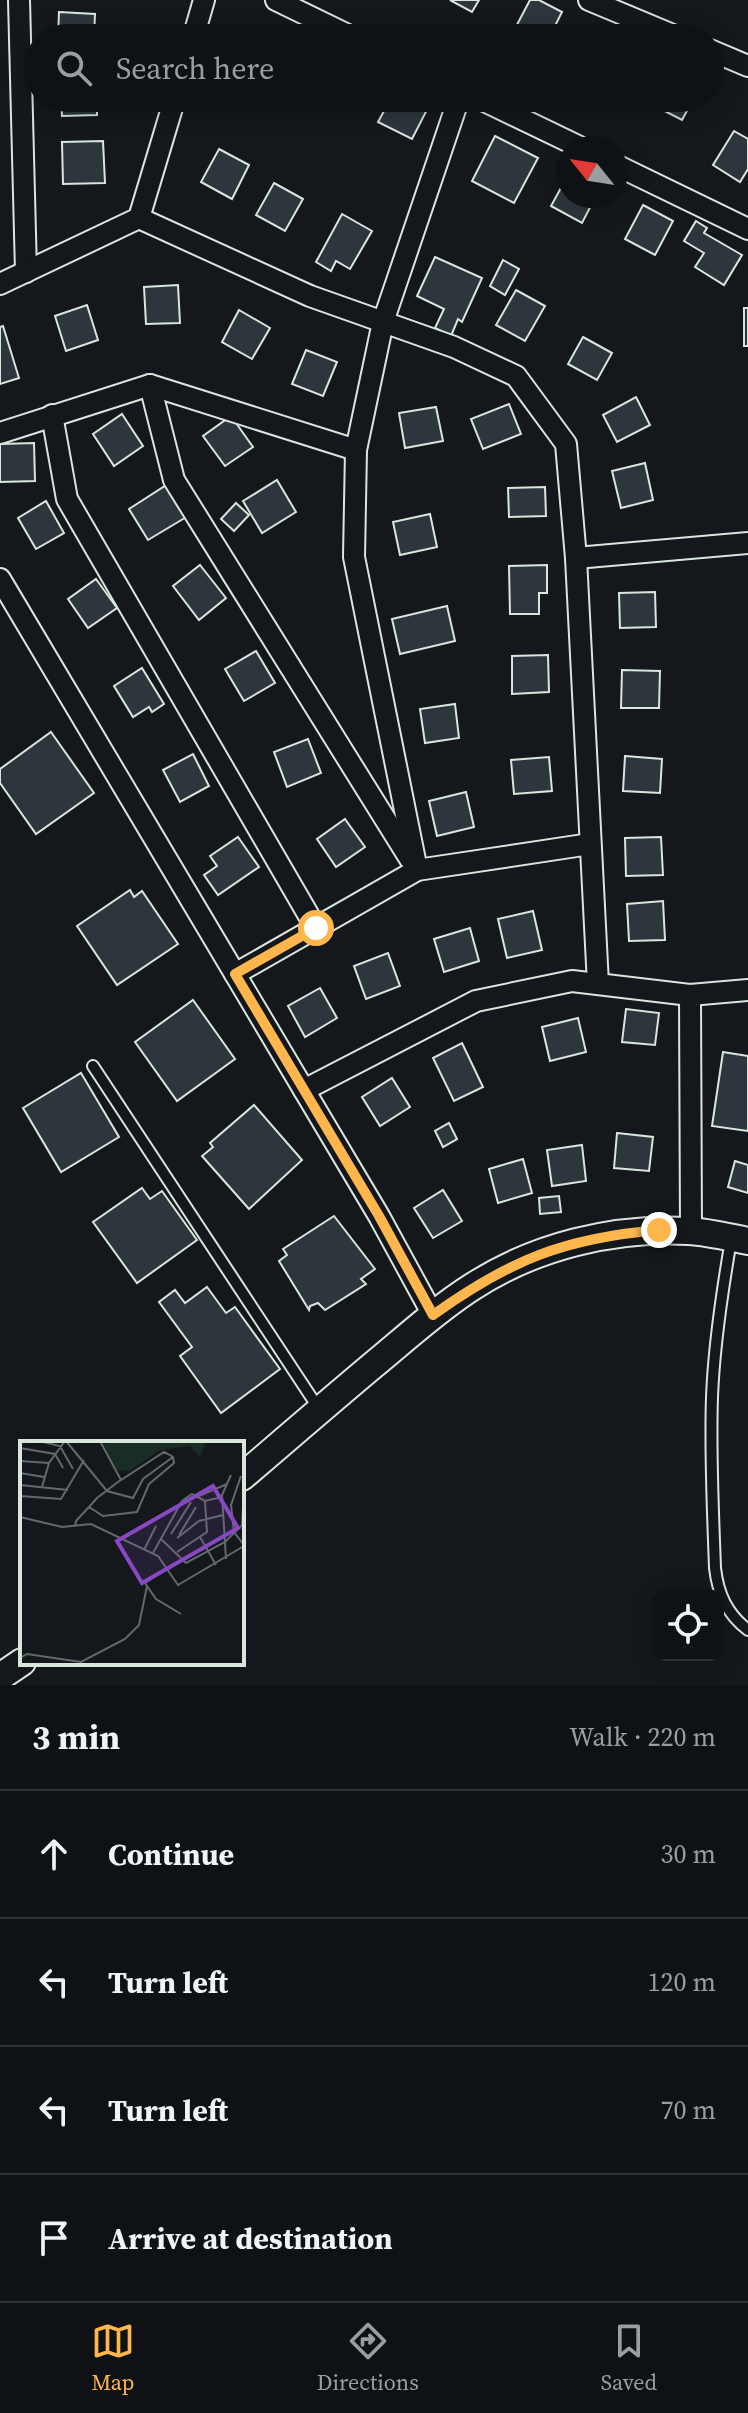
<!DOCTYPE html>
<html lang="en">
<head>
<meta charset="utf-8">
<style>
	:root { --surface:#0f1215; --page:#1d2022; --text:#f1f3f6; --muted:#9b9ea0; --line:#2f3234; --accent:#ffb74d }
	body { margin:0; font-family:"Source Serif 4",serif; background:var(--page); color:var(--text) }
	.controls { position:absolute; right:24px; bottom:24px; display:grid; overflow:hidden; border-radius:16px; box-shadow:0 4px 20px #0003 }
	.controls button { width:72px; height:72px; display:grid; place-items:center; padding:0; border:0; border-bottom:2px solid var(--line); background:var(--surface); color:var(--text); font:40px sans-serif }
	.compass { position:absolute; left:556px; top:136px; width:72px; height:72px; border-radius:50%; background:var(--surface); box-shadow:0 4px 20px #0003; rotate:300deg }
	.stop { position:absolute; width:24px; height:24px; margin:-18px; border:6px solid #ffb74d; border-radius:50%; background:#fff }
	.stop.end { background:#ffb74d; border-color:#fff; box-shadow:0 2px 8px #0008 }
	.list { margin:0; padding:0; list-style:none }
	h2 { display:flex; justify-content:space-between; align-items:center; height:104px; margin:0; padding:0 32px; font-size:34px }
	h2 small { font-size:26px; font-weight:400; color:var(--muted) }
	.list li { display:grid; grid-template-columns:52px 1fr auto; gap:24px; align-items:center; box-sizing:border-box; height:128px; padding:0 32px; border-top:2px solid var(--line) }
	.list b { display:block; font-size:30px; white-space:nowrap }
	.list em { font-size:26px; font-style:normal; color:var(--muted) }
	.icon { flex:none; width:44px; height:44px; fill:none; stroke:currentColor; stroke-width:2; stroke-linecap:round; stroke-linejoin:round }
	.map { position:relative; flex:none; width:748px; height:1685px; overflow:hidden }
	.search { position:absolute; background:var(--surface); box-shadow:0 4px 20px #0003; left:24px; right:24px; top:24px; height:88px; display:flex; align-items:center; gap:20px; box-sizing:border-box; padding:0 28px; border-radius:44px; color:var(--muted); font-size:30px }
	.sheet { height:616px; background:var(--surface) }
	nav { display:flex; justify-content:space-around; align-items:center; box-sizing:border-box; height:112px; border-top:2px solid var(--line); background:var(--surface); font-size:22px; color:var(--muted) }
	nav a { display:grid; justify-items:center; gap:4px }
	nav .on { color:var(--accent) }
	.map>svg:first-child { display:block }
	.building { fill:#2c363c; stroke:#d8e6dc; stroke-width:2 }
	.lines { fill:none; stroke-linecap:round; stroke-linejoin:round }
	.service-casing { stroke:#d8e6dc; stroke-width:14 }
	.minor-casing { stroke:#d8e6dc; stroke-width:24 }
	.tertiary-casing { stroke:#d8e6dc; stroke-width:30 }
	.service { stroke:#14181c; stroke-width:10 }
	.minor { stroke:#14181c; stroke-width:20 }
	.tertiary { stroke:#14181c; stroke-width:26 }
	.route { stroke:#ffb74d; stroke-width:10 }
	.inset-road { fill:none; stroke:#626a69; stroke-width:2 }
	.view { fill:#8948c3; fill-opacity:0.15; stroke:#8948c3; stroke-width:4 }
	.inset-edge { fill:none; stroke:#d8e6dc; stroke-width:4 }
</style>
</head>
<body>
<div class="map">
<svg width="748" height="1685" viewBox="0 0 748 1685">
	<rect width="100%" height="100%" fill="#14181c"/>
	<g class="building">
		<polygon points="450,0 479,0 472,12"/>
		<polygon points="530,0 539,0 562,12 549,38 510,38"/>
		<polygon points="59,12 95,14 94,38 58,38"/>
		<polygon points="61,98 97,98 97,115 62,116"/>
		<polygon points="327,98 349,98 343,108"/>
		<polygon points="391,98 428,98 432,100 412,139 378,122"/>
		<polygon points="657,98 694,98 682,120 653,105"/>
		<polygon points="734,131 748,139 748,169 740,182 713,165"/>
		<polygon points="495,136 538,158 514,203 472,181"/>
		<polygon points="103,141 105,183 63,184 62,142"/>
		<polygon points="219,149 249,165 232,199 201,182"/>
		<polygon points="568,175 568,196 596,196 582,223 551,206"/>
		<polygon points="274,183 303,199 285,231 256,215"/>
		<polygon points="643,205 673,221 655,255 625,239"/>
		<polygon points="342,214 372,231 350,269 336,261 331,271 316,262"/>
		<polygon points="696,221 707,228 704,233 742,255 724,285 695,267 704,253 684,241"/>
		<polygon points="435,257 482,278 462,322 458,319 451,336 435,328 444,309 417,296"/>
		<polygon points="503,260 519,269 505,295 490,286"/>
		<polygon points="178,285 180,323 146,324 144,287"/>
		<polygon points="516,290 545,306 525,341 496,325"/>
		<polygon points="87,305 98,340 66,351 55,316"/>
		<rect x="744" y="308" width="4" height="38"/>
		<polygon points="239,310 270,328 252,359 222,342"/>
		<polygon points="3,326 19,378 0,384 0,327"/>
		<polygon points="583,337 612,353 597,380 568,364"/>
		<polygon points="306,350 337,362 323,396 292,384"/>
		<polygon points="636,397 650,425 617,442 603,415"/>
		<polygon points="509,404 521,434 483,449 471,419"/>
		<polygon points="436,407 443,441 405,448 399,413"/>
		<polygon points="122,414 143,446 114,466 93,434"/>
		<polygon points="231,416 253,447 225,466 203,436"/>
		<polygon points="34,443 35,481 0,482 0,444"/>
		<polygon points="645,463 653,500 621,508 612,471"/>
		<polygon points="277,480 296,512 262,533 243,501"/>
		<polygon points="168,484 188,516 148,540 129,509"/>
		<polygon points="545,487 546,516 509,517 508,488"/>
		<polygon points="46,501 64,533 36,549 18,518"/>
		<polygon points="236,503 249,515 234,531 221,519"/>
		<polygon points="430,514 437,547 400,555 393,522"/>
		<polygon points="200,565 226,598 199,620 173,586"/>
		<polygon points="547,565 547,593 539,593 539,614 510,614 509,566"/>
		<polygon points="96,579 117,608 88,628 68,599"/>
		<polygon points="655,592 656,627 620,628 619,593"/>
		<polygon points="447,606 455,641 400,654 392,619"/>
		<polygon points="256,651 275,683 244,701 225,669"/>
		<polygon points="548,655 549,692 512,694 512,656"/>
		<polygon points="142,668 164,704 152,712 149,707 133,717 114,686"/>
		<polygon points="622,670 660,671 659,708 621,708"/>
		<polygon points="455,704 459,738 425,743 420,709"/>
		<polygon points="51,732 94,793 36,834 0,783 0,769"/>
		<polygon points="308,739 321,773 287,787 274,752"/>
		<polygon points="193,754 209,786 180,802 163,770"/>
		<polygon points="625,756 662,759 660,793 623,791"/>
		<polygon points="549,757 552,791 514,794 511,760"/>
		<polygon points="466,792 474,827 437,836 429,801"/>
		<polygon points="345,819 365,847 336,867 317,839"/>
		<polygon points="238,837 259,867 218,895 204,875 217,866 210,856"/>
		<polygon points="661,837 663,875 626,876 625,838"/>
		<polygon points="130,890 134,897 142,891 178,944 117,985 77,926"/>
		<polygon points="663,901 665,940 629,941 627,904"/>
		<polygon points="533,911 542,950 507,958 498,919"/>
		<polygon points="470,928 479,961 444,972 434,939"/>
		<polygon points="388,953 400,986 366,999 354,966"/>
		<polygon points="320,988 337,1018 305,1037 288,1006"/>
		<polygon points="193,1000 235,1059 177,1101 135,1042"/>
		<polygon points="626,1009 659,1013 655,1045 622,1042"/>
		<polygon points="578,1018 586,1052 550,1061 542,1027"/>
		<polygon points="462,1043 483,1087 454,1101 433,1058"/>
		<polygon points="723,1052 748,1056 748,1131 712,1126"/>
		<polygon points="81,1073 119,1137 61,1172 23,1108"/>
		<polygon points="392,1078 410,1107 380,1126 362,1097"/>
		<polygon points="254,1105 302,1160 249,1209 202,1156 213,1147 210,1143"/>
		<polygon points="449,1123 457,1139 443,1147 435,1131"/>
		<polygon points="617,1133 653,1137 649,1171 614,1168"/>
		<polygon points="582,1145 586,1181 552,1186 547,1150"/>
		<polygon points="523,1159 532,1193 498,1203 489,1169"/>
		<polygon points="735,1161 748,1165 748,1193 728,1187"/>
		<polygon points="142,1188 150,1199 162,1191 197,1240 137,1283 93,1222"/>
		<polygon points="443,1190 462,1221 433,1238 414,1208"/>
		<polygon points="559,1196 561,1212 540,1214 539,1198"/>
		<polygon points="334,1216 375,1269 361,1279 366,1284 325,1310 318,1303 310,1306 309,1310 279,1261 287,1255 283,1249"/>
		<polygon points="207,1287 226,1313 235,1307 280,1369 221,1413 180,1356 192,1347 159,1302 175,1290 185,1303"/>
	</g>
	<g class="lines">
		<defs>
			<g id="service">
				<polyline points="93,1066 319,1409"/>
				<path d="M731,1240C722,1292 714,1344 712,1397C710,1454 713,1511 715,1568C718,1594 727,1614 748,1630"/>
			</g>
			<g id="minor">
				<polyline points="19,0 26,272"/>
				<polyline points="276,0 354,38"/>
				<polyline points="589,0 680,38"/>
				<polyline points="193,38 204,0"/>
				<polyline points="710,50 748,66"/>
				<polyline points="478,98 582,148"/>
				<polyline points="616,165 748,229"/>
				<polyline points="139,218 310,296 454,347 516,376 566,444 576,558 598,984"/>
				<polyline points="0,284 139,218 175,98"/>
				<polyline points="150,385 174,480 410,859"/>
				<polyline points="52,415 67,499 316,928"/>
				<polyline points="0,433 150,385 356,450"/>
				<polyline points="576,558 748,543"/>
				<polyline points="0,579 379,1216 433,1315"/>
				<polyline points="417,870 354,557 356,450 383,322 459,98"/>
				<polyline points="235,974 417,870 590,844"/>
				<polyline points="690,995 691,1231"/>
				<polyline points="304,1090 476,1001 572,981 690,995 748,990"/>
			</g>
			<g id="tertiary">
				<path d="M242,1477C285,1440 328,1403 372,1366C405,1339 436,1310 472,1287C535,1246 614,1227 688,1231C708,1232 728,1237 748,1241"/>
				<polyline points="0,1677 22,1662"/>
			</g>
		</defs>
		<use href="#service" class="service-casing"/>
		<use href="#minor" class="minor-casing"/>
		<use href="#tertiary" class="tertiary-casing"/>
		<use href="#service" class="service"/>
		<use href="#minor" class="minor"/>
		<use href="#tertiary" class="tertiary"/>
	</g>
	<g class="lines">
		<path class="route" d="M316,928L235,974L379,1216L433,1315C510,1260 564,1238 659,1230"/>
	</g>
	<g transform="translate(20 1441)">
		<rect width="224" height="224" fill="#14181c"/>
		<path d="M82,0H186L180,16L170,5L140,9L109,30L97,29Z" fill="#1a2d24"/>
		<path class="inset-road" d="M19,0L40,5L53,28M46,0L87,50L113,57L123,38L153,16M80,0L101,39M0,7L35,13L43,27M0,20L29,22M0,32L24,36M221,35L211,64L214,91L224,104M0,44L48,49M22,46L29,22L45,0M0,55L41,58L64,19M179,55L207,43M0,76L42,86L71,83L138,115L158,144L224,105M222,83L224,50M55,85L56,80L69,66L77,57L98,41L144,11L153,16L154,22L129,43L117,71L83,75L69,66M151,93L171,61M159,94L176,66M180,96L196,124M157,97L179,80L203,74M141,98L166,122L205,101L224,82M124,109L136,85M157,111L187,91L185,60M133,112L162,60L172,53L185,60L202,56M206,118L202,54L211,34M147,127L125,142L136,158L161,173M0,217L7,213L61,221L105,198L119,184L127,145"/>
		<path class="view" d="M193,45L218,87L122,142L97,100Z"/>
		<rect width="224" height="224" class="inset-edge"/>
	</g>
</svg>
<div class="controls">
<button><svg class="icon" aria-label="locate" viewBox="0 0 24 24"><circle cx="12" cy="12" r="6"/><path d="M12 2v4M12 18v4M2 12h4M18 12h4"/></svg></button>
</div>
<svg class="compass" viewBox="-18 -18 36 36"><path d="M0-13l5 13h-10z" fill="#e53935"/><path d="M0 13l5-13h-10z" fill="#9b9ea0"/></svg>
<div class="stop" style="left:316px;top:928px"></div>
<div class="stop end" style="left:659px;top:1230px"></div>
<div class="search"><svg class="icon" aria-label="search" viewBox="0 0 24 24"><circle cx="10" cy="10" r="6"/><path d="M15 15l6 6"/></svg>Search here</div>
</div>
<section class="sheet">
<h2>3 min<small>Walk · 220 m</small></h2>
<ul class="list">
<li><svg class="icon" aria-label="ahead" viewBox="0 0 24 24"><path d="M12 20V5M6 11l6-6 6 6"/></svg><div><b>Continue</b></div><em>30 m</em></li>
<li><svg class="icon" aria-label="left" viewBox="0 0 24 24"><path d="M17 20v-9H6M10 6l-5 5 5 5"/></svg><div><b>Turn left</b></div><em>120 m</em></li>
<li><svg class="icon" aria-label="left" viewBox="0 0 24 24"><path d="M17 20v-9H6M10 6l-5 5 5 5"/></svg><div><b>Turn left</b></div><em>70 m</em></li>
<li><svg class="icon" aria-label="arrive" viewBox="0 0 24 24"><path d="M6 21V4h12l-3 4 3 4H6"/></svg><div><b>Arrive at destination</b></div></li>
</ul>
</section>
<nav>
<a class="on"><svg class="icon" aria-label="map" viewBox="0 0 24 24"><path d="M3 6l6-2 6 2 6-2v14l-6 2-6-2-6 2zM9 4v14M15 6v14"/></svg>Map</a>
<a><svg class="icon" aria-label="directions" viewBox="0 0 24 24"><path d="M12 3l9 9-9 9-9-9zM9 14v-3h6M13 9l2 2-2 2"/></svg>Directions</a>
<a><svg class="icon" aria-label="saved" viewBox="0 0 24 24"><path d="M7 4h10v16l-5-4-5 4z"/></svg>Saved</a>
</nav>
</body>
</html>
